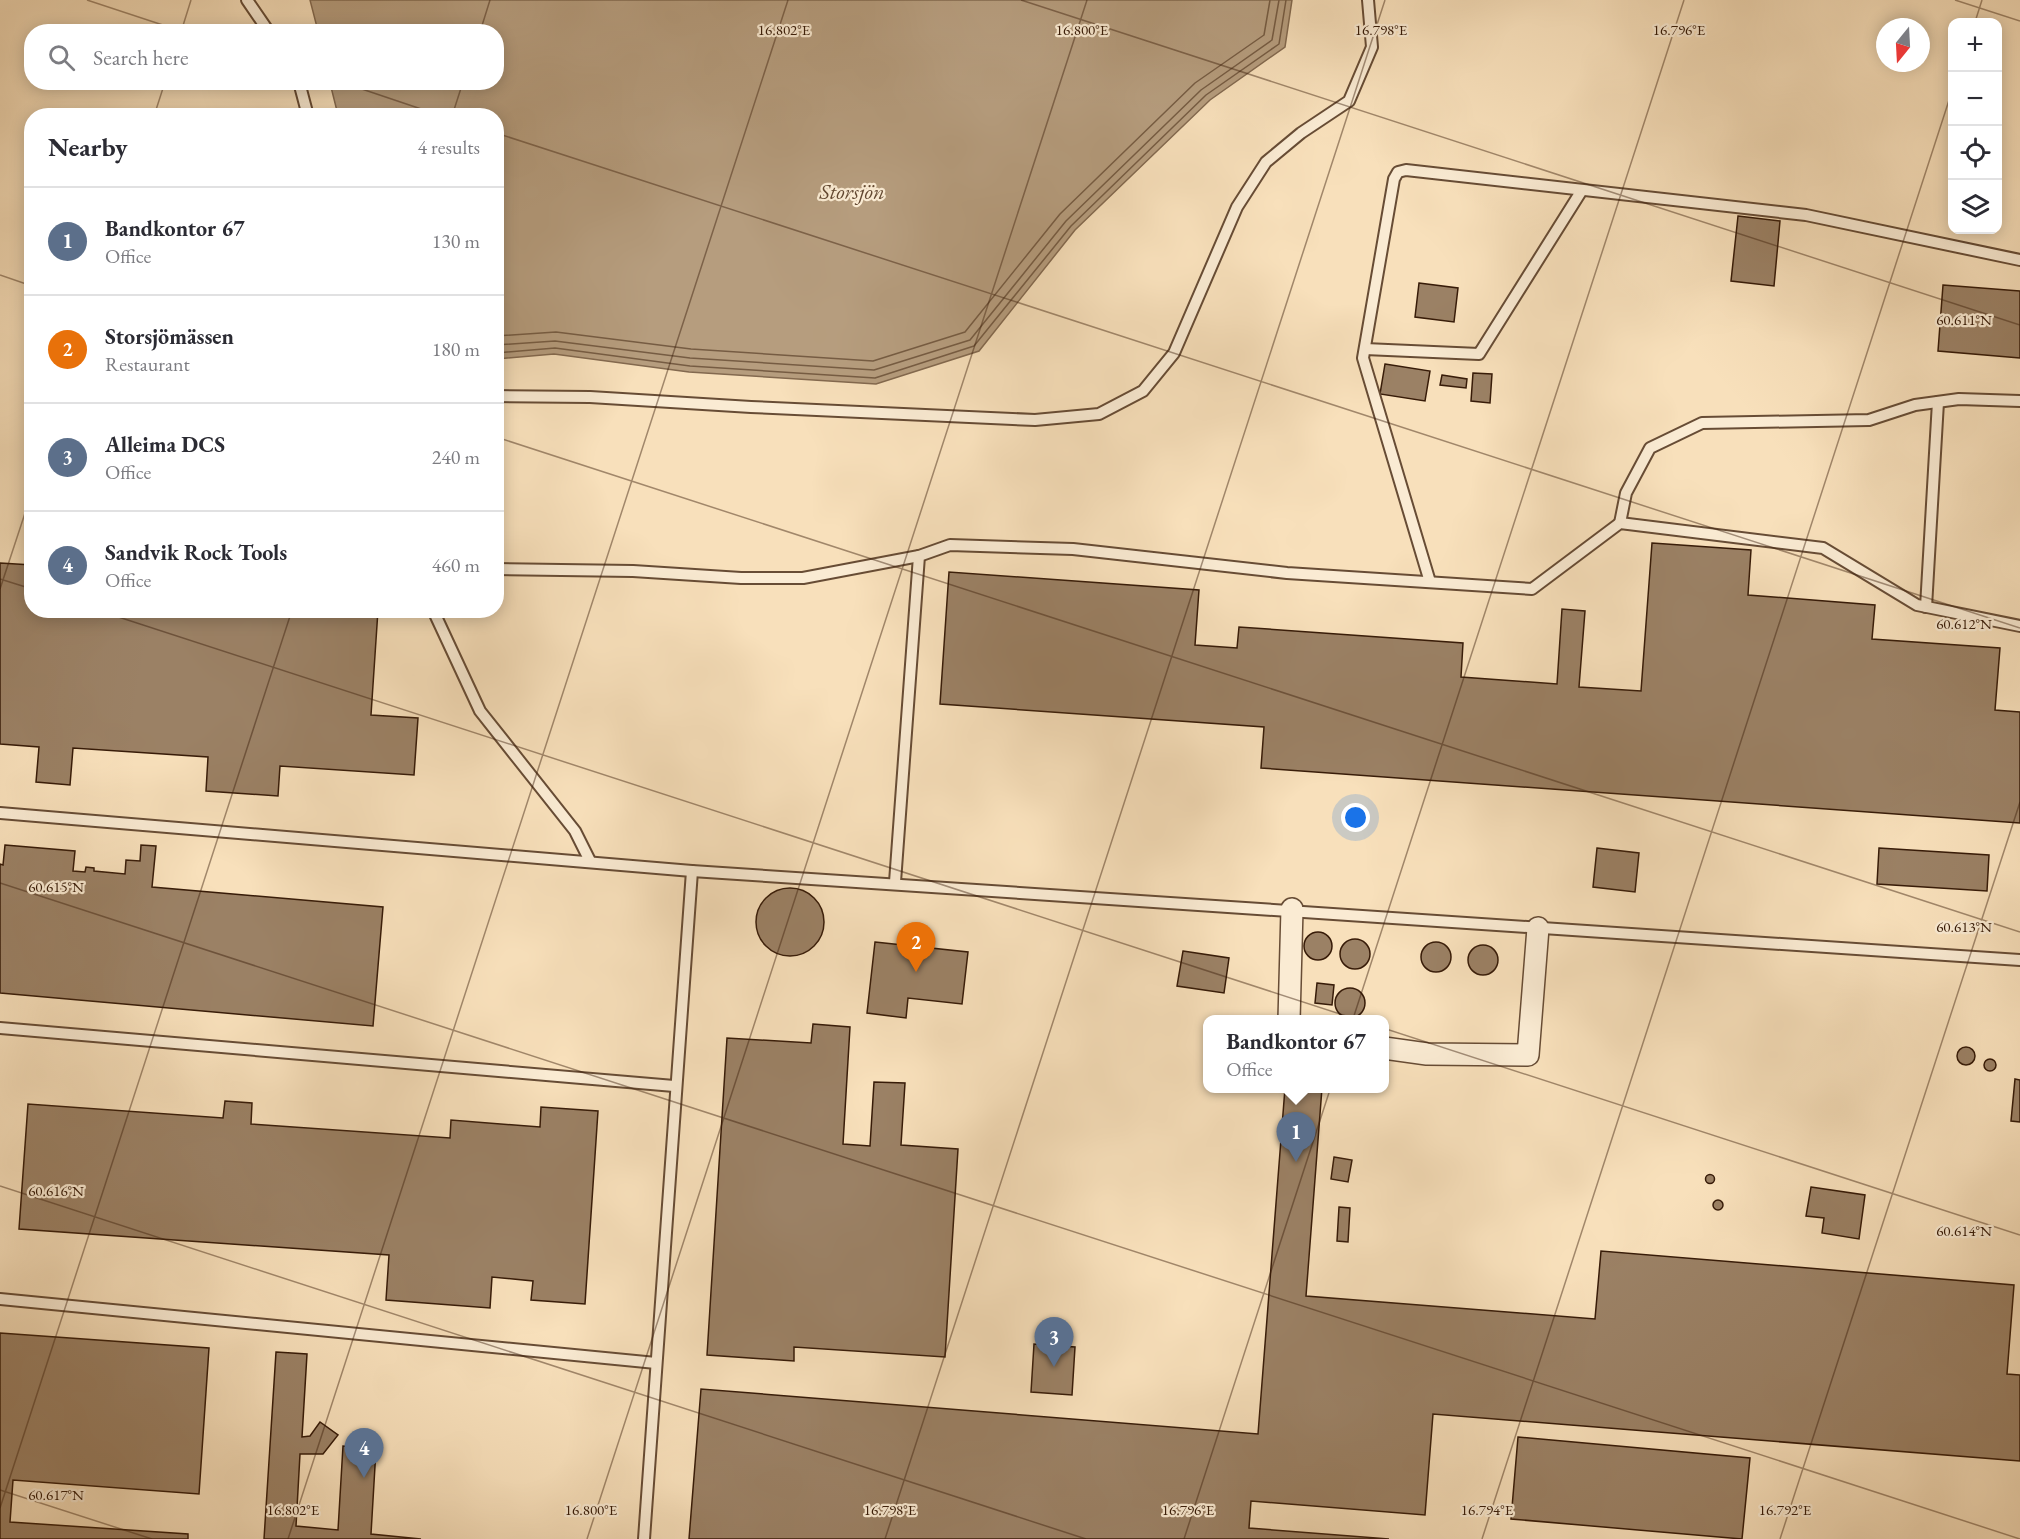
<!DOCTYPE html>
<html lang="en">
<head>
<meta charset="utf-8">
<style>
	:root { --surface:#fff; --page:#f2f2f3; --text:#2b2b33; --muted:#7c7c81; --line:#e1e1e2; --accent:#2563eb }
	body { margin:0; font-family:"EB Garamond",serif; background:var(--page); color:var(--text) }
	.controls { position:absolute; right:18px; top:18px; display:grid; overflow:hidden; border-radius:12px; box-shadow:0 3px 15px #0003 }
	.controls button { width:54px; height:54px; display:grid; place-items:center; padding:0; border:0; border-bottom:2px solid var(--line); background:var(--surface); color:var(--text); font:30px sans-serif }
	.compass { position:absolute; left:1876px; top:18px; width:54px; height:54px; border-radius:50%; background:var(--surface); box-shadow:0 3px 15px #0003; rotate:198deg }
	.you { position:absolute; left:1356px; top:818px; width:21px; height:21px; margin:-15px; border:4px solid #fff; border-radius:50%; background:#1a73e8; box-shadow:0 0 0 9px #1a73e833 }
	.badge { display:grid; place-items:center; width:39px; height:39px; border-radius:50%; background:var(--accent); color:#fff; font-size:20px; font-weight:700 }
	.pin { position:absolute; translate:-50% -50px; filter:drop-shadow(0 2px 3px #0008) }
	.pin::after { content:''; position:absolute; top:32px; width:21px; height:18px; background:inherit; clip-path:polygon(0 0,100% 0,50% 100%) }
	.popup { position:absolute; left:1203px; top:1015px; width:186px; height:78px; box-sizing:border-box; display:grid; place-content:center; border-radius:12px; background:var(--surface); filter:drop-shadow(0 2px 4px #0005); font-size:20px; white-space:nowrap; color:var(--muted) }
	.popup b { font-size:22px; color:var(--text) }
	.popup::after { content:''; position:absolute; left:50%; top:100%; margin-left:-12px; border:12px solid transparent; border-top-color:var(--surface) }
	.list { margin:0; padding:0; list-style:none }
	h2 { display:flex; justify-content:space-between; align-items:center; height:78px; margin:0; padding:0 24px; font-size:26px }
	h2 small { font-size:20px; font-weight:400; color:var(--muted) }
	.list li { display:grid; grid-template-columns:39px 1fr auto; gap:18px; align-items:center; box-sizing:border-box; height:108px; padding:0 24px; border-top:2px solid var(--line) }
	.list b { display:block; font-size:22px; white-space:nowrap }
	.list p { margin:0; font-size:20px; white-space:nowrap; color:var(--muted) }
	.list em { font-size:20px; font-style:normal; color:var(--muted) }
	.icon { flex:none; width:33px; height:33px; fill:none; stroke:currentColor; stroke-width:2; stroke-linecap:round; stroke-linejoin:round }
	.map { position:relative; flex:none; width:2020px; height:1539px; overflow:hidden }
	.search { position:absolute; background:var(--surface); box-shadow:0 3px 15px #0003; left:24px; top:24px; width:480px; height:66px; display:flex; align-items:center; gap:15px; box-sizing:border-box; padding:0 21px; border-radius:24px; color:var(--muted); font-size:22px }
	.panel { position:absolute; background:var(--surface); box-shadow:0 3px 15px #0003; left:24px; top:108px; width:480px; height:510px; border-radius:24px }
	.map>svg:first-child { display:block }
	.water { fill:#b69d7e; stroke:#83694f; stroke-width:1.5 }
	.lines { fill:none; stroke-linecap:round; stroke-linejoin:round }
	.shore { stroke:#765c43; stroke-width:1.5 }
	.building { fill:#9b8165; stroke:#371b08; stroke-width:1.5 }
	.service-casing { stroke:#674c35; stroke-width:14 }
	.minor-casing { stroke:#674c35; stroke-width:24 }
	.service { stroke:#faebd3; stroke-width:10 }
	.minor { stroke:#faebd3; stroke-width:21 }
	.ticks { fill:none; stroke:#371b08; stroke-width:1.5; stroke-opacity:0.45 }
	.labels { text-anchor:middle; dominant-baseline:central; stroke-width:4.5; stroke-linejoin:round; paint-order:stroke }
	.water-label { font-size:22px; font-style:italic; fill:#634831; stroke:#faebd3 }
	.ticks-label { font-size:15px; text-anchor:middle; fill:#371b08; stroke:#faebd3; stroke-width:4.5; stroke-linejoin:round; paint-order:stroke }
</style>
</head>
<body>
<div class="map">
<svg width="2020" height="1539" viewBox="0 0 2020 1539">
	<rect width="100%" height="100%" fill="#f8e0bb"/>
	<filter id="stains"><feTurbulence type="fractalNoise" baseFrequency=".00333" numOctaves="4"/><feColorMatrix values="0 0 0 0 .2 0 0 0 0 .09 0 0 0 0 .02 0 0 0 .5 -.17"/></filter>
	<radialGradient id="worn" r=".72"><stop offset=".6" stop-color="#630" stop-opacity="0"/><stop offset="1" stop-color="#630" stop-opacity=".3"/></radialGradient>
	<polygon class="water" points="310,0 1292,0 1285,47 1210,100 1075,230 979,351 876,384 689,372 554,354 497,359 496,116 338,115 330,83 496,82 496,32 318,31"/>
	<g class="lines">
		<g class="shore">
			<polyline points="496,336 556,332 691,349 873,361 965,332 1060,214 1195,83 1264,35 1270,0"/>
			<polyline points="496,345 555,341 690,358 874,370 970,340 1066,221 1201,90 1272,40 1279,0"/>
			<polyline points="496,353 555,348 690,366 875,378 974,346 1071,226 1206,95 1279,44 1286,0"/>
		</g>
	</g>
	<g class="building">
		<polygon points="1738,216 1780,221 1774,286 1731,281"/>
		<polygon points="1419,283 1458,288 1454,322 1415,317"/>
		<polygon points="1943,285 2020,291 2020,358 1938,351"/>
		<polygon points="1385,364 1430,371 1425,401 1380,394"/>
		<polygon points="1473,373 1492,374 1490,403 1471,401"/>
		<polygon points="1442,375 1467,379 1466,388 1440,385"/>
		<polygon points="1652,543 1751,550 1748,595 1875,605 1872,639 2000,648 1995,710 2020,712 2020,823 1261,768 1264,727 940,704 949,572 1199,590 1195,645 1237,648 1239,627 1463,643 1461,677 1557,684 1562,609 1585,611 1579,687 1641,691"/>
		<polygon points="0,563 32,565 32,610 378,610 371,715 418,718 414,775 280,766 278,796 206,791 208,757 73,748 70,785 36,782 39,747 0,744"/>
		<polygon points="5,845 75,851 73,871 85,872 86,867 94,868 94,871 125,874 126,860 140,861 141,845 156,846 152,887 383,907 373,1026 0,993 0,864 3,865"/>
		<polygon points="1597,848 1639,853 1635,892 1593,887"/>
		<polygon points="1879,848 1989,855 1987,891 1877,884"/>
		<circle cx="790" cy="922" r="34"/>
		<circle cx="1318" cy="946" r="14"/>
		<circle cx="1355" cy="954" r="15"/>
		<circle cx="1436" cy="957" r="15"/>
		<polygon points="875,942 968,952 962,1004 908,998 906,1018 867,1013"/>
		<circle cx="1483" cy="960" r="15"/>
		<polygon points="1183,951 1229,958 1224,993 1177,986"/>
		<polygon points="1317,983 1334,985 1332,1005 1315,1003"/>
		<circle cx="1350" cy="1003" r="15"/>
		<polygon points="813,1024 850,1027 843,1144 870,1146 874,1082 905,1083 901,1145 958,1149 945,1357 794,1347 794,1361 707,1355 727,1038 811,1043"/>
		<circle cx="1966" cy="1056" r="9"/>
		<circle cx="1990" cy="1065" r="6"/>
		<polygon points="2015,1079 2020,1080 2020,1122 2011,1121"/>
		<polygon points="1285,1088 1322,1088 1306,1296 1595,1319 1601,1251 2014,1285 2007,1374 2020,1375 2020,1461 1433,1414 1425,1515 1251,1501 1249,1528 1389,1539 689,1539 701,1389 1258,1434"/>
		<polygon points="225,1101 252,1103 251,1124 450,1138 451,1120 540,1127 541,1107 598,1111 585,1304 531,1300 533,1281 492,1277 490,1308 386,1300 389,1255 19,1229 28,1104 223,1118"/>
		<polygon points="1334,1157 1352,1160 1348,1182 1331,1179"/>
		<circle cx="1710" cy="1179" r="4.5"/>
		<polygon points="1811,1187 1865,1195 1859,1239 1822,1233 1824,1218 1806,1216"/>
		<circle cx="1718" cy="1205" r="5"/>
		<polygon points="1339,1207 1350,1208 1348,1242 1337,1241"/>
		<polygon points="0,1333 209,1348 199,1494 13,1480 10,1522 188,1534 188,1539 0,1539"/>
		<polygon points="1055,1338 1061,1339 1061,1346 1075,1347 1072,1395 1031,1392 1034,1344 1055,1346"/>
		<polygon points="276,1352 307,1354 302,1437 310,1436 320,1422 338,1435 323,1454 300,1454 296,1526 338,1530 343,1446 376,1449 371,1534 421,1539 264,1539"/>
		<polygon points="1518,1437 1750,1458 1742,1539 1511,1519"/>
	</g>
	<g class="lines">
		<defs>
			<g id="service">
				<polyline points="247,0 269,32"/>
				<polyline points="299,82 308,116"/>
				<polyline points="1365,349 1479,354 1582,190"/>
				<polyline points="496,396 590,397 751,407 1035,420 1099,414 1143,391 1174,353 1237,207 1266,162 1301,133 1349,101 1372,47 1368,0"/>
				<polyline points="1620,523 1626,493 1650,448 1702,423 1869,420 1915,405 1959,399 2020,401"/>
				<polyline points="496,569 633,571 741,578 803,578 919,556"/>
				<polyline points="1430,582 1363,358 1394,179 1398,172 1406,170 1806,215 2020,260"/>
				<polyline points="1926,607 1938,402"/>
				<polyline points="433,610 480,711 575,831 590,861"/>
				<polyline points="0,813 692,871 2020,960"/>
				<polyline points="895,882 919,556 950,545 1073,549 1287,573 1532,589 1620,523 1823,548 1917,605 2020,626"/>
				<polyline points="0,1028 674,1086"/>
				<polyline points="0,1299 656,1363"/>
				<polyline points="644,1539 692,871"/>
			</g>
			<g id="minor">
				<polyline points="1289,1020 1292,909"/>
				<polyline points="1384,1048 1427,1054 1528,1055 1538,928"/>
			</g>
		</defs>
		<use href="#service" class="service-casing"/>
		<use href="#minor" class="minor-casing"/>
		<use href="#service" class="service"/>
		<use href="#minor" class="minor"/>
	</g>
	<path class="ticks" d="M87,0L184,32M1021,0L2020,325M1955,0L2020,21M1975,22L1982,0M181,32L191,0M480,32L490,0M341,82L442,116M154,116L165,82M452,116L463,82M496,133L2020,628M0,275L32,286M496,437L2020,932M0,579L32,589M0,589L32,492M97,610L2020,1235M0,883L2020,1539M0,1186L1086,1539M0,1490L152,1539M0,1508L292,610M288,1539L788,0M587,1539L1087,0M885,1539L1385,0M1184,1539L1684,0M1482,1539L1952,91M1780,1539L2020,802"/>
	<g class="labels">
		<g class="water-label">
			<text x="852" y="191">Storsjön</text>
		</g>
	</g>
	<g class="ticks-label">
		<text x="784" y="35">16.802°E</text>
		<text x="1082" y="35">16.800°E</text>
		<text x="1381" y="35">16.798°E</text>
		<text x="1679" y="35">16.796°E</text>
		<text x="1964" y="325">60.611°N</text>
		<text x="1964" y="629">60.612°N</text>
		<text x="56" y="892">60.615°N</text>
		<text x="1964" y="932">60.613°N</text>
		<text x="56" y="1196">60.616°N</text>
		<text x="1964" y="1236">60.614°N</text>
		<text x="56" y="1500">60.617°N</text>
		<text x="293" y="1515">16.802°E</text>
		<text x="591" y="1515">16.800°E</text>
		<text x="890" y="1515">16.798°E</text>
		<text x="1188" y="1515">16.796°E</text>
		<text x="1487" y="1515">16.794°E</text>
		<text x="1785" y="1515">16.792°E</text>
	</g>
	<rect width="100%" height="100%" filter="url(#stains)"/>
	<rect width="100%" height="100%" fill="url(#worn)"/>
</svg>
<div class="controls">
<button>+</button>
<button>−</button>
<button><svg class="icon" aria-label="locate" viewBox="0 0 24 24"><circle cx="12" cy="12" r="6"/><path d="M12 2v4M12 18v4M2 12h4M18 12h4"/></svg></button>
<button><svg class="icon" aria-label="layers" viewBox="0 0 24 24"><path d="M12 4l9 5-9 5-9-5zM3 14l9 5 9-5"/></svg></button>
</div>
<svg class="compass" viewBox="-18 -18 36 36"><path d="M0-13l5 13h-10z" fill="#e53935"/><path d="M0 13l5-13h-10z" fill="#7c7c81"/></svg>
<div class="you"></div>
<div class="pin badge" style="left:1296px;top:1162px;background:#5c6f8a">1</div>
<div class="popup"><b>Bandkontor 67</b>Office</div>
<div class="pin badge" style="left:916px;top:972px;background:#e8710a">2</div>
<div class="pin badge" style="left:1054px;top:1367px;background:#5c6f8a">3</div>
<div class="pin badge" style="left:364px;top:1478px;background:#5c6f8a">4</div>
<div class="search"><svg class="icon" aria-label="search" viewBox="0 0 24 24"><circle cx="10" cy="10" r="6"/><path d="M15 15l6 6"/></svg>Search here</div>
<section class="panel">
<h2>Nearby<small>4 results</small></h2>
<ul class="list">
<li><span class="badge" style="background:#5c6f8a">1</span><div><b>Bandkontor 67</b><p>Office</p></div><em>130 m</em></li>
<li><span class="badge" style="background:#e8710a">2</span><div><b>Storsjömässen</b><p>Restaurant</p></div><em>180 m</em></li>
<li><span class="badge" style="background:#5c6f8a">3</span><div><b>Alleima DCS</b><p>Office</p></div><em>240 m</em></li>
<li><span class="badge" style="background:#5c6f8a">4</span><div><b>Sandvik Rock Tools</b><p>Office</p></div><em>460 m</em></li>
</ul>
</section>
</div>
</body>
</html>
